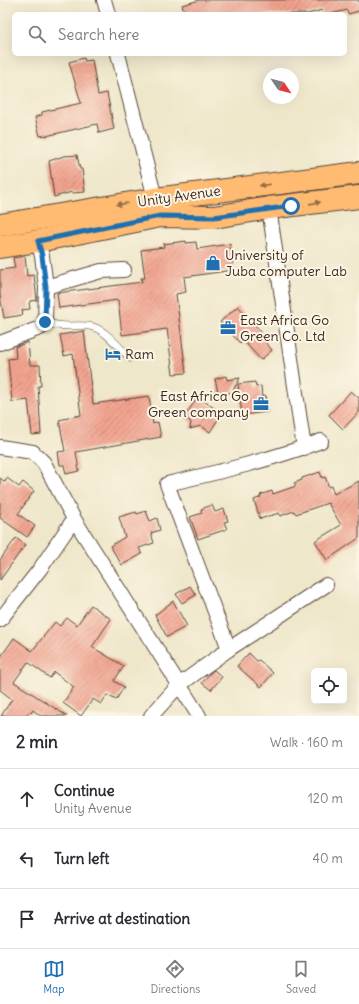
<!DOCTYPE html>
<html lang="en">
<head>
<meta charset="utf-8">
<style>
	:root { --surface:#fff; --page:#f2f2f3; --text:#2b2b33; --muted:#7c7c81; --line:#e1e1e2; --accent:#1f6fb2 }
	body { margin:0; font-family:Delius,sans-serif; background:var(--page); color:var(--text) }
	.controls { position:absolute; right:12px; bottom:12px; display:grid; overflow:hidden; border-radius:6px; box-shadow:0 4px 16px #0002 }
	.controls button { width:36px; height:36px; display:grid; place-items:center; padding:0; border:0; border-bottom:1px solid var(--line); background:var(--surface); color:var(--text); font:20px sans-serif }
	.compass { position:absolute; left:263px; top:68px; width:36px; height:36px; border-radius:50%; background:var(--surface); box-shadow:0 4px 16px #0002; rotate:125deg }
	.stop { position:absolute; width:12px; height:12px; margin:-9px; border:3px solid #1f6fb2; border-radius:50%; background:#fff }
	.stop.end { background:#1f6fb2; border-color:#fff; box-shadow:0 1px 4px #0008 }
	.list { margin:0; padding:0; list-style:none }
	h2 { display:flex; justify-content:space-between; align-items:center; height:52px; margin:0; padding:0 16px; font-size:17px }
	h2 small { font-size:13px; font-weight:400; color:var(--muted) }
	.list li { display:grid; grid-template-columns:26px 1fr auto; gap:12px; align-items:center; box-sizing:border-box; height:60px; padding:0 16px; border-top:1px solid var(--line) }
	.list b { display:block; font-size:15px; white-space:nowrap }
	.list p { margin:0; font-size:13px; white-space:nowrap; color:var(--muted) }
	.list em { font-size:13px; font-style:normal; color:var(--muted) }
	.icon { flex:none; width:22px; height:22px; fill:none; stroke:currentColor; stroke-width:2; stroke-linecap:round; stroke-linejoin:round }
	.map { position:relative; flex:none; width:359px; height:716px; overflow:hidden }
	.search { position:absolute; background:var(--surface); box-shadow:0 4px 16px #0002; left:12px; right:12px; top:12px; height:44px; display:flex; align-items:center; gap:10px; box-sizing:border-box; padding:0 14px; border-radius:6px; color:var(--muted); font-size:15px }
	.sheet { height:232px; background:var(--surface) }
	nav { display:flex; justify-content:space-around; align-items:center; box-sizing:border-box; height:56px; border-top:1px solid var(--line); background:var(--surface); font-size:11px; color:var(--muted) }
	nav a { display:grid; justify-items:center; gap:2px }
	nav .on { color:var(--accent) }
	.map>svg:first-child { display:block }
	.building { fill:url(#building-hatch) }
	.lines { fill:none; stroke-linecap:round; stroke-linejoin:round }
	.service-casing { stroke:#564638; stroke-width:8 }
	.minor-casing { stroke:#564638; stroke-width:16 }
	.primary-casing { stroke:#564638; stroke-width:24 }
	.service { stroke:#fff; stroke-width:7 }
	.minor { stroke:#fff; stroke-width:14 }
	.primary { stroke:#ffbb71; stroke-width:22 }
	.oneway { fill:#936b43 }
	.route { stroke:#1f6fb2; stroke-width:5 }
	.labels { text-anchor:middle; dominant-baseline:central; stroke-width:4; stroke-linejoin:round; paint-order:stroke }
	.street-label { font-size:14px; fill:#3b2a1e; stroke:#fcf5e5 }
	.poi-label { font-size:14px; fill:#3b2a1e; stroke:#fcf5e5; text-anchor:start }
</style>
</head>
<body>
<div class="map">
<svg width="359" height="716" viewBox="0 0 359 716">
	<defs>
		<pattern id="building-hatch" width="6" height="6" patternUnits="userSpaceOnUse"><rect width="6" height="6" fill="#f2a490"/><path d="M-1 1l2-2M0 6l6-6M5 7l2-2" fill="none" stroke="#c58675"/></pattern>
	</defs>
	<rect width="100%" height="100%" fill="#fcf5e5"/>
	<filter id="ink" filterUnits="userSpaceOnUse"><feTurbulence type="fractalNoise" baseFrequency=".025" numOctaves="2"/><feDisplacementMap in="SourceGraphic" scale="8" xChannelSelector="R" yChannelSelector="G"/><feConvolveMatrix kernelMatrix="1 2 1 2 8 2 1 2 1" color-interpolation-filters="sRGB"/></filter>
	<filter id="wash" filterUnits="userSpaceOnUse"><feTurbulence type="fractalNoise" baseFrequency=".012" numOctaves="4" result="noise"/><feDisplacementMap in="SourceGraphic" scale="16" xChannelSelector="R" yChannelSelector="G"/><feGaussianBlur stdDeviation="0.9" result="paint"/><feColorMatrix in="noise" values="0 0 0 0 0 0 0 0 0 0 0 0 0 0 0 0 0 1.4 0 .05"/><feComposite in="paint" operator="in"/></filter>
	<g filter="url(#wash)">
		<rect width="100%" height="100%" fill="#efe7ca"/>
		<g id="blocks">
			<g class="building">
				<polygon points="200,0 359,0 359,11 348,14 347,10 331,14 323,14 322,10 308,14 185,14 182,5"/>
				<polygon points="84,58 85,61 92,60 98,95 107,93 114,129 99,133 97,124 46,136 46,135 40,136 35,117 42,115 42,112 81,103 69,62"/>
				<polygon points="77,155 80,169 82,169 85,192 73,193 72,192 54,197 49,161 64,156"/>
				<polygon points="186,241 186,243 196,242 197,249 230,244 234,270 184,277 186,292 176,294 186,373 173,374 167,329 122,335 118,300 59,308 57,293 142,282 141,278 145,278 141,250 164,247 163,244"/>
				<polygon points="25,256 27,276 34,275 37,300 30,301 30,302 29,303 30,309 22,310 23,315 4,318 0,295 0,270 15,268 13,258"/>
				<polygon points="238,306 263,334 261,336 265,340 264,341 272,350 261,360 240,337 241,344 220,322"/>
				<polygon points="84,331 93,404 149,396 153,424 158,422 161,437 76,452 79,471 66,474 64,465 60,465 58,452 65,451 59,420 81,415 73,354 64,356 60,335"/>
				<polygon points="28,342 30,365 40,365 41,386 38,386 41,434 32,435 28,400 12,402 8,359 16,358 15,347"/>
				<polygon points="226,376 227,380 240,378 232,392 219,396 215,379"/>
				<polygon points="255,382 256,387 261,386 262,397 266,396 268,412 242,415 238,384"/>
				<polygon points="351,391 359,398 359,412 343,429 329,415"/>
				<polygon points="198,397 220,412 217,417 219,418 210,432 201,426 190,429 191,422 184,417"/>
				<polygon points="320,472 322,478 325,477 329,487 331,486 334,494 359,481 359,538 327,560 315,541 341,525 328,503 296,514 294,511 280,516 279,513 260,519 254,500 261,497 260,495 272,491 273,494 296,486 294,483 302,480 302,478"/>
				<polygon points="0,478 5,482 7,478 19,487 23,482 34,491 18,514 35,526 27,537 0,518"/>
				<polygon points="212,505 215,512 224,509 228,521 224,522 227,529 198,539 190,517 202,513 201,509"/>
				<polygon points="146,511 150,521 157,518 160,530 151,533 154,543 139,548 142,554 122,565 110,546 125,537 119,517 136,512 137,514"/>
				<polygon points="16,538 25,545 0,580 0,560"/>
				<polygon points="190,586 196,595 182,603 176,594"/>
				<polygon points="173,601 187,626 167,637 155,615"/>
				<polygon points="91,605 111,619 92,647 124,666 114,681 124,687 116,700 107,695 101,704 93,699 81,716 63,703 74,687 54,672 50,678 28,662 14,682 67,716 41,716 33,710 31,713 29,712 26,716 1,716 12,699 0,690 0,658 14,638 32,651 55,622 60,626 67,618 77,625"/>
				<polygon points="249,653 257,661 259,660 273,673 261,687 237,666"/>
				<polygon points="214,670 222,677 211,690 202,683 210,673"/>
			</g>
		</g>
	</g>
	<g filter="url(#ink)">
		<use href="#blocks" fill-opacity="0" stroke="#564638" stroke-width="1"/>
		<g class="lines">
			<defs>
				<path id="service" d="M45,322C61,328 73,325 89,326C105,328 119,348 130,358"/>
				<g id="minor">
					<polyline points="104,0 108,14"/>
					<polyline points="118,54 157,206"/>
					<polyline points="269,208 304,448"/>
					<polyline points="46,287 101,271 124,270"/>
					<polyline points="0,343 40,328 44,325 45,322 46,287 42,256 38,241"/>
					<polyline points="0,447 33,452 44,463 74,519 40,569 0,620"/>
					<polyline points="74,519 199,716"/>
					<path d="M229,649L167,484C219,472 271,460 321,441"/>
					<polyline points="151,716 179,685 229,649 326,585"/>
				</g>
				<g id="primary">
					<polyline points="0,225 155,199 359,173"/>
					<polyline points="0,247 38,241 160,216 214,217 269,208 359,197"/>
				</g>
			</defs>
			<use href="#service" class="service-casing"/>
			<use href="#minor" class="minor-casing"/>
			<use href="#primary" class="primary-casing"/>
			<use href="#service" class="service"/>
			<use href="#minor" class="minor"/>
			<use href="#primary" class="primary"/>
		</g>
		<defs><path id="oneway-solid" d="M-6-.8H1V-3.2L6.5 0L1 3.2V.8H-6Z"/></defs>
		<g class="oneway">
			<use href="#oneway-solid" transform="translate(265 185) rotate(173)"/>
			<use href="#oneway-solid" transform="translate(315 203) rotate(-8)"/>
			<use href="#oneway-solid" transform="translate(122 204) rotate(171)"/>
		</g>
	</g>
	<g class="lines" filter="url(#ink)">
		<polyline class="route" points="45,322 46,287 42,256 38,241 160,216 214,217 291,206"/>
	</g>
	<defs>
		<symbol id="shop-bare" viewBox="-9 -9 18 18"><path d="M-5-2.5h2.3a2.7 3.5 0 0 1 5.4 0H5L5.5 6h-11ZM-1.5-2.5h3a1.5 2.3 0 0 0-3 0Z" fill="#1f6fb2" stroke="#fcf5e5" stroke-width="2.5" paint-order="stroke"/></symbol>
		<symbol id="office-bare" viewBox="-9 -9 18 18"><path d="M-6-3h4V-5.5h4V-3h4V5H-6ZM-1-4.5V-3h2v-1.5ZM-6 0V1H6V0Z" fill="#1f6fb2" stroke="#fcf5e5" stroke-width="2.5" paint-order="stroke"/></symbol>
		<symbol id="hotel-bare" viewBox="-9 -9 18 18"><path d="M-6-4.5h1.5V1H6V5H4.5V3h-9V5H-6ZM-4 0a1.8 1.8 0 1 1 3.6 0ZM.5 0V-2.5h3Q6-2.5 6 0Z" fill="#1f6fb2" stroke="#fcf5e5" stroke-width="2.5" paint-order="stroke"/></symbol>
	</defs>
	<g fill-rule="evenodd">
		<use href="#shop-bare" x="202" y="252" width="22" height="22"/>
		<use href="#office-bare" x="217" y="317" width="22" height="22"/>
		<use href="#hotel-bare" x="102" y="343" width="22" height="22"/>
		<use href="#office-bare" x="250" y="393" width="22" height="22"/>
	</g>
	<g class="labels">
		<g class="street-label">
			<text transform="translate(179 196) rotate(-8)">Unity Avenue</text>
		</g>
		<g class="poi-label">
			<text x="225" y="255">University of<tspan x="225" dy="16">Juba computer Lab</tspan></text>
			<text x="240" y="320">East Africa Go<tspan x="240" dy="16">Green Co. Ltd</tspan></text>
			<text x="125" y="354">Ram</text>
			<text x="249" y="396" text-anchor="end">East Africa Go<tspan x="249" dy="16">Green company</tspan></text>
		</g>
	</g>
</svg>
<div class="controls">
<button><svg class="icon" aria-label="locate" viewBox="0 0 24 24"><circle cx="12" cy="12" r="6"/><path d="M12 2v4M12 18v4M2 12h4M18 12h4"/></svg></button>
</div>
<svg class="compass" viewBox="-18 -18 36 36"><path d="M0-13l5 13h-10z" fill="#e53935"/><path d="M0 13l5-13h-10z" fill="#7c7c81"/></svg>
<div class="stop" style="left:291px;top:206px"></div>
<div class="stop end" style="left:45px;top:322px"></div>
<div class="search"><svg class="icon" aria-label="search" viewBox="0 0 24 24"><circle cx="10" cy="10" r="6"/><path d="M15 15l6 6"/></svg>Search here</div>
</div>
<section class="sheet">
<h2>2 min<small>Walk · 160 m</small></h2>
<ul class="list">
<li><svg class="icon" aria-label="ahead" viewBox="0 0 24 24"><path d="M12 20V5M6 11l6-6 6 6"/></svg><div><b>Continue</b><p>Unity Avenue</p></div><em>120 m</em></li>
<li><svg class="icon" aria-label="left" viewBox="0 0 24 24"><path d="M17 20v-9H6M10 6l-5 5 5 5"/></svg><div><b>Turn left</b></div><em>40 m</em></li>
<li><svg class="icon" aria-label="arrive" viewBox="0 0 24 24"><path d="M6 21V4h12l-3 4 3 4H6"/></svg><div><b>Arrive at destination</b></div></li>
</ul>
</section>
<nav>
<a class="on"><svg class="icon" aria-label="map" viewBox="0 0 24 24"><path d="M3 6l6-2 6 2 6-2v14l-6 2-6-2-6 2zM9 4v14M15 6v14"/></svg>Map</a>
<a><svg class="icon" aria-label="directions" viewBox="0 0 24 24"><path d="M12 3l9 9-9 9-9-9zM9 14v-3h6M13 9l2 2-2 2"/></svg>Directions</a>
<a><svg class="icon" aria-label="saved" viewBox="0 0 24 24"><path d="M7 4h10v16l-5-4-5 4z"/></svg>Saved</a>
</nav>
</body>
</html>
